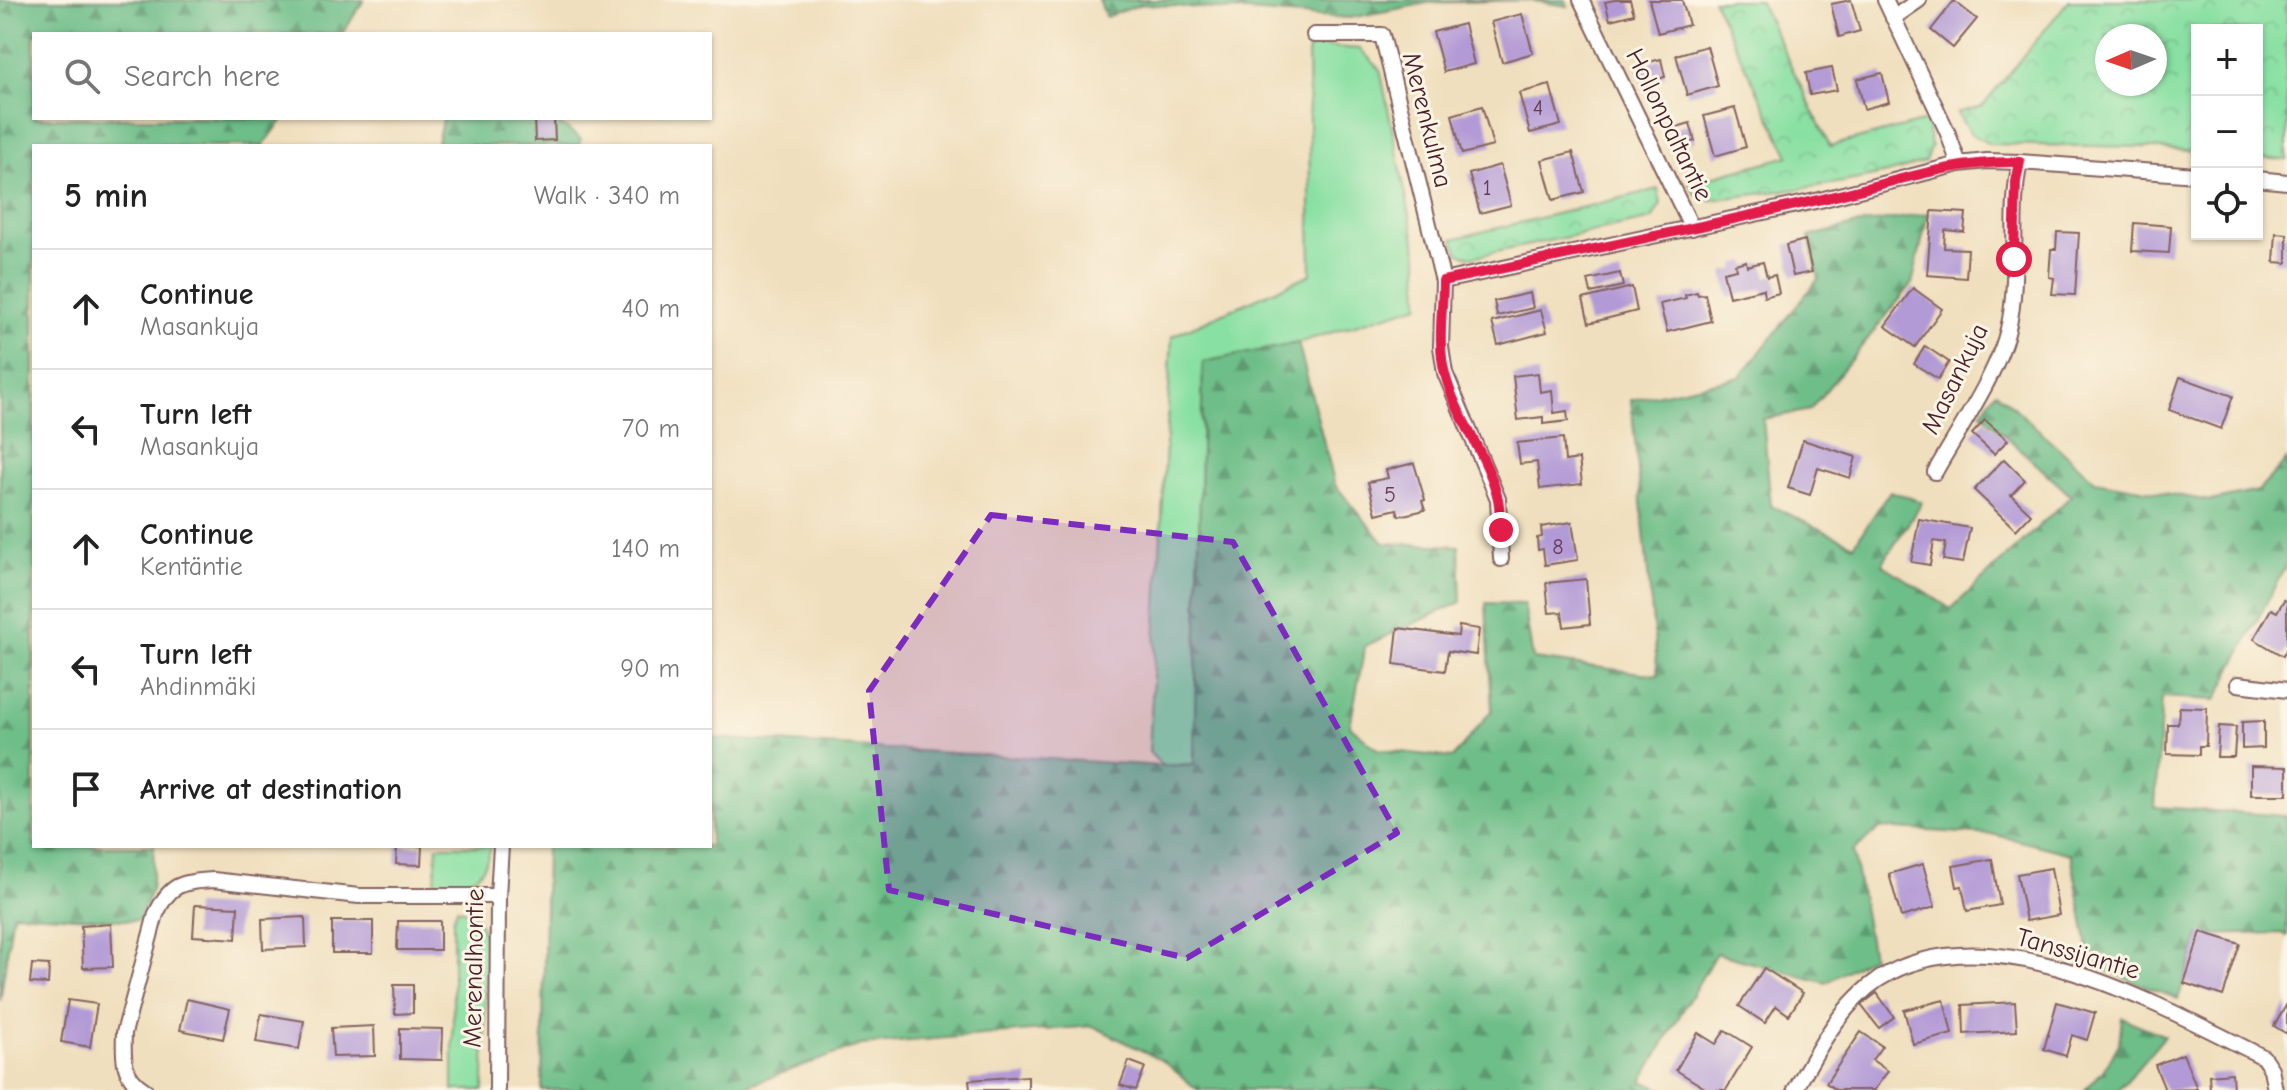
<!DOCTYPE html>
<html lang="en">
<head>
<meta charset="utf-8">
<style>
	:root { --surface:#fff; --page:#f2f2f2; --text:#222; --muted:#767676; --line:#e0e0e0 }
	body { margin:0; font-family:"Comic Neue",sans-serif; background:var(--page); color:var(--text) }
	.controls { position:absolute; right:24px; top:24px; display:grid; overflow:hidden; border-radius:0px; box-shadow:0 2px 6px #0004 }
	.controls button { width:72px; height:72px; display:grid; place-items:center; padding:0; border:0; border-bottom:2px solid var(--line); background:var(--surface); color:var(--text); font:40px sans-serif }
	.compass { position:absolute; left:2095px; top:24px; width:72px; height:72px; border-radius:50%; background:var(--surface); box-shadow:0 2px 6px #0004; rotate:268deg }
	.stop { position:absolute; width:24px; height:24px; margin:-18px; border:6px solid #e11d48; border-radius:50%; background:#fff }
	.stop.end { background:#e11d48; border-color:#fff; box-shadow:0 2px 8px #0008 }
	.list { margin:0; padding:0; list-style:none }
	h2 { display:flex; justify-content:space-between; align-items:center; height:104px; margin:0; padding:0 32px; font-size:34px }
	h2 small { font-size:26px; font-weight:400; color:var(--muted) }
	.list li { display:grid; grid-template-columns:52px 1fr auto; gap:24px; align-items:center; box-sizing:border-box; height:120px; padding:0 32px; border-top:2px solid var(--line) }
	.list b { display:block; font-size:30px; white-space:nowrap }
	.list p { margin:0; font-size:26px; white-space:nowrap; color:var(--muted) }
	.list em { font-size:26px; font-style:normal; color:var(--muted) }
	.icon { flex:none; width:44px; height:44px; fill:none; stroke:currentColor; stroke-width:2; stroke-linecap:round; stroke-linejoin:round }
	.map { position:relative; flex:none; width:2287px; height:1090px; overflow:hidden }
	.search { position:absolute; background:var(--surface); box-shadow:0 2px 6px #0004; left:32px; top:32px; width:680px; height:88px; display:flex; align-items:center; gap:20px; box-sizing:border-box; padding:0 28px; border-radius:0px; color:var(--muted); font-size:30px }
	.panel { position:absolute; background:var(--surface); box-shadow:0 2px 6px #0004; left:32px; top:144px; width:680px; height:704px; border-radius:0px }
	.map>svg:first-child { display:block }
	.grass { fill:#89e0a3; stroke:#6a8067; stroke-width:2 }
	.forest { fill:url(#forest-firs); stroke:#5c6e5a; stroke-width:2 }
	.park { fill:url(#park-crowns); stroke:#6a8067; stroke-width:2; fill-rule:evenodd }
	.building { fill:#b29ad6 }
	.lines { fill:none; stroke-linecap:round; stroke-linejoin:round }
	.minor-casing { stroke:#84625e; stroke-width:18 }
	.minor { stroke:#fff; stroke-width:14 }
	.route { stroke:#e11d48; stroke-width:10 }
	.marked { fill:#7b2cbf; fill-opacity:0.2; stroke:#7b2cbf; stroke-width:6; stroke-dasharray:16 10; stroke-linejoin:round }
	.labels { text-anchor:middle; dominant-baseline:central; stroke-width:6; stroke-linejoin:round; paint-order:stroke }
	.number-label { font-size:22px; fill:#643e56 }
	.street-label { font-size:26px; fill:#4a1f2b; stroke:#fcf5e5 }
</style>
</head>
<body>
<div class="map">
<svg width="2287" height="1090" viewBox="0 0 2287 1090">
	<defs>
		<pattern id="forest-firs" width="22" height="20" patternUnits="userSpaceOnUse" patternTransform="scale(2)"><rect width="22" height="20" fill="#6ebe89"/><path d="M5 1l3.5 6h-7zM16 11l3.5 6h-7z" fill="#5c9a70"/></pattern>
		<pattern id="park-crowns" width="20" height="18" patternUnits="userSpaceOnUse" patternTransform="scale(2)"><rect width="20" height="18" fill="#89e0a3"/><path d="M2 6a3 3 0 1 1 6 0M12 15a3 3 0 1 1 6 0" fill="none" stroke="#78c08c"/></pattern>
	</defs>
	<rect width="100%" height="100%" fill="#fcf5e5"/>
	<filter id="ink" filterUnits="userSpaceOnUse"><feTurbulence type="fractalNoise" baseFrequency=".0125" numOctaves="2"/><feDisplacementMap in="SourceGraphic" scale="16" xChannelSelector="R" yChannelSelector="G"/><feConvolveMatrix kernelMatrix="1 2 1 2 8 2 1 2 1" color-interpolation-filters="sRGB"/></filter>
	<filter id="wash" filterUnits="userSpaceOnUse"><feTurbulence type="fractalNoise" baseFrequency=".006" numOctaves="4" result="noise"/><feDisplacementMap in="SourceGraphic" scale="32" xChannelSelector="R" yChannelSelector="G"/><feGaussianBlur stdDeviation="1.8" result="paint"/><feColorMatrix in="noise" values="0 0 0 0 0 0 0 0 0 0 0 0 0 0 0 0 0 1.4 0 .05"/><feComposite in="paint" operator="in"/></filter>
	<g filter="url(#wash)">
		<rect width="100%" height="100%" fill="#f0dfbe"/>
		<g class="grass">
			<polygon points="1308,45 1360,49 1380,69 1418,255 1419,305 1298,343 1203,362 1194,764 1162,766 1149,752 1172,336 1311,274"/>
			<path d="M437,846H491C482,883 470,882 435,884Z"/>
			<path d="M457,908C478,913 481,922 486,942L484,1090H453V919Z"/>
		</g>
		<g class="forest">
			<polygon points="0,0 364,0 342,34 34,34 34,118 284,118 263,146 34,146 34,846 154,846 154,852 151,890 139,921 13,913 0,1001"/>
			<polygon points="1099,0 1565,0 1568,6 1526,0 1428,3 1350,18 1142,4 1106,17"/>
			<polygon points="443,118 552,118 581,139 578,146 436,146"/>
			<polygon points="1928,214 1912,284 1810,410 1763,419 1771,506 1854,545 1890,491 1922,502 1882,564 1951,609 2071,496 1981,413 1996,391 2095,481 2210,501 2258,491 2287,460 2287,563 2216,700 2162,697 2155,807 2287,816 2287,936 2282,933 2199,935 2178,999 2091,965 2071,854 1996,835 1880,828 1853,851 1872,956 1826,983 1716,953 1642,1081 1662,1090 1198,1090 1163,1061 1093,1026 861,1045 735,1090 542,1090 546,846 710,846 710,738 1162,766 1194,764 1203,362 1298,343 1335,485 1384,543 1459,546 1461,602 1365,646 1350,726 1377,749 1453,758 1492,710 1486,603 1524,604 1533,659 1658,675 1631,400 1740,377 1819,278 1809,237 1854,225"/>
			<polygon points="2122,1018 2165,1036 2119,1090 2085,1090 2103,1071 2119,1044"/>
		</g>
		<g class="park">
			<path d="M1713,0H1759L1830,146L1926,121L1931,146L1925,162C1856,185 1783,190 1712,200L1695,194L1689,183L1789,156Z"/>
			<path d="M2069,0H2287V160L2257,158V30H2197V152L2142,147L1989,144L1970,133L1957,113L1983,106ZM2107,36H2155V84H2107Z"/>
			<polygon points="1658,189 1661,204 1652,219 1472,257 1459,253 1453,239"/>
		</g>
		<g id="blocks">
			<g class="building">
				<polygon points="1614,0 1630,0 1634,14 1610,20 1605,2"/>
				<polygon points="1649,0 1682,0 1689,25 1658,33"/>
				<polygon points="1851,0 1860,31 1839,37 1831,4"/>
				<polygon points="1954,1 1977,19 1953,48 1931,30"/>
				<polygon points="1522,14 1533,53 1502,62 1491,22"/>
				<polygon points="1464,24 1474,64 1444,72 1433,32"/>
				<polygon points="1707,46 1718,86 1687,95 1676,55"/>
				<polygon points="1661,59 1665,77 1642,83 1637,65"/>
				<polygon points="1832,68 1837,90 1810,95 1806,73"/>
				<polygon points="1882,73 1889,102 1864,109 1857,79"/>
				<polygon points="1550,85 1561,125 1530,133 1519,93"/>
				<polygon points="1482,106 1493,146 1462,154 1452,115"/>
				<polygon points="1735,108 1746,147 1715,156 1704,116"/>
				<polygon points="534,118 554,118 555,140 535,141"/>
				<polygon points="1690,123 1695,141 1672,147 1667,130"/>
				<polygon points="1573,152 1584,192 1553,200 1542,160"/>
				<polygon points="1500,165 1511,205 1480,213 1469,174"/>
				<polygon points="1932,211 1966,213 1964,232 1945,230 1944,248 1968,249 1966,278 1927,275"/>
				<polygon points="2134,223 2171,226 2169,253 2132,251"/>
				<polygon points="2057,232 2079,233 2075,295 2052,294 2054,278 2049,277 2051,249 2056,249"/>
				<polygon points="2276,233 2287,234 2287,263 2274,262"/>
				<polygon points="1805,240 1812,272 1793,276 1786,245"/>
				<polygon points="1746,261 1747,266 1763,262 1767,277 1775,275 1779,293 1764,297 1763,289 1729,297 1723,272 1736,269 1735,264"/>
				<polygon points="1620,273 1623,286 1591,293 1588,280"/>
				<polygon points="1632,287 1637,311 1589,323 1583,299"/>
				<polygon points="1913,288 1942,309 1915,347 1885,326"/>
				<polygon points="1697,292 1698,295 1705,294 1711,321 1667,332 1660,304 1686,298 1685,295"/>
				<polygon points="1530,293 1533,308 1497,316 1494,301"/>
				<polygon points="1541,310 1547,332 1498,345 1492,322"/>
				<polygon points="1925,346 1949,362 1938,379 1914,364"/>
				<polygon points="1538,373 1540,392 1552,390 1554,413 1567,411 1568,421 1543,424 1543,417 1518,420 1513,376"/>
				<polygon points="2180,377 2233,396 2221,429 2169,410"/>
				<polygon points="1985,420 2008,440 1994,454 1972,434"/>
				<polygon points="1563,438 1565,461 1579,459 1582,484 1540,489 1537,462 1520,464 1517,443"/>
				<polygon points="1803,440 1856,457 1850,478 1818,468 1810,495 1788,488"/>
				<polygon points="2004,459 2025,480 2011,495 2031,514 2016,530 1974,490"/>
				<polygon points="1414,463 1425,500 1422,501 1425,510 1399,516 1397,509 1376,514 1368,482 1388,478 1386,470"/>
				<polygon points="1919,519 1970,528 1963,563 1943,560 1946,543 1934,541 1930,565 1911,562"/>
				<polygon points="1572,522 1578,560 1545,565 1543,549 1538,550 1537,538 1542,537 1541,527"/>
				<polygon points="1586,579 1590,624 1564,627 1562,612 1549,613 1546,583"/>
				<polygon points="2284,600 2287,601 2287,648 2283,656 2254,639 2271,609 2277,612"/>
				<polygon points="1459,626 1479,629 1476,655 1448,651 1445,671 1394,664 1398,628 1458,636"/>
				<polygon points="2179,707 2207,708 2206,746 2199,746 2199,755 2167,754 2168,724 2178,724"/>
				<polygon points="2264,721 2264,748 2242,749 2242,722"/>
				<polygon points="2219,726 2236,727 2234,757 2217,757"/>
				<polygon points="2251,766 2287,767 2287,795 2251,795"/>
				<polygon points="397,846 422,846 421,865 396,864"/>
				<polygon points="1992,859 2000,905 1967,911 1962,886 1957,887 1953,866"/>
				<polygon points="1923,864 1935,907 1901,917 1889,874"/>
				<polygon points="2051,868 2059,915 2026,921 2017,874"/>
				<polygon points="195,905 238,907 236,939 193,936"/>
				<polygon points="305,917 306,947 263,949 262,919"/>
				<rect x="332" y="921" width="41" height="32"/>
				<polygon points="398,921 440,921 440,950 397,950"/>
				<polygon points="111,924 113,967 83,968 81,926"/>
				<polygon points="2201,932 2240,944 2223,996 2184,983"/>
				<polygon points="32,964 49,965 48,984 30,983"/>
				<polygon points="1764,968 1803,993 1789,1015 1776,1006 1765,1023 1739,1006"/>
				<polygon points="394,985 413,985 413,1013 395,1014"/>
				<polygon points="1877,993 1894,1017 1879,1028 1861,1005"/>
				<polygon points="187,999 230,1009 223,1039 180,1030"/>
				<polygon points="68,1000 97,1004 90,1047 61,1042"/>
				<polygon points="1944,1000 1952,1034 1913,1044 1904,1010"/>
				<polygon points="2015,1002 2017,1031 1964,1034 1963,1005"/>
				<polygon points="2057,1002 2095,1013 2087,1040 2072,1035 2066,1056 2044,1049"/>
				<polygon points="2287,1004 2287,1034 2274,1026"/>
				<polygon points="261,1014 304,1021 299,1049 256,1042"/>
				<polygon points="374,1026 375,1056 333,1057 331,1028"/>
				<polygon points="400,1028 443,1029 442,1060 400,1059"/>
				<polygon points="1725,1030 1752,1047 1726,1090 1708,1090 1676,1070 1698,1033 1716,1044"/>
				<polygon points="1861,1032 1882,1046 1872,1060 1888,1071 1874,1090 1836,1090 1826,1083"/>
				<polygon points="2183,1054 2197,1089 2165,1090 2155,1065"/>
				<polygon points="1129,1061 1145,1067 1136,1090 1120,1085"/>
				<polygon points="2232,1073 2233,1090 2210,1090 2209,1075"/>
				<polygon points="1028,1076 1028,1090 970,1090 969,1080"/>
			</g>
		</g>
	</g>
	<g filter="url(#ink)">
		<use href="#blocks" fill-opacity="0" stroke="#84625e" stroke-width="2"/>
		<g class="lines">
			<defs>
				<g id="minor">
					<polyline points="1581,0 1692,228"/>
					<polyline points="1885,0 1947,131 1959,164"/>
					<polyline points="1893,18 1919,0"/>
					<polyline points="1314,35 1382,35 1443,281 1441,347 1445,373 1498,499 1501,559"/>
					<polyline points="2257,179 2287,182"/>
					<polyline points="1443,281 1820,200 1959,164 1987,161 2020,162 2197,175"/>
					<path d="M1935,472C1958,431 1998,373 2008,329C2021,274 2008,216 2020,162"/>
					<polyline points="2238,684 2287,690"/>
					<path d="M145,1090C122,1077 123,1057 124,1033L156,914C170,883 182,882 213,880L359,896H498"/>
					<polyline points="497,1090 498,896 501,846"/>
					<path d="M1795,1090C1817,1051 1841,1004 1879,979C1991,909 2160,1006 2263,1057L2271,1069L2275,1090"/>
				</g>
			</defs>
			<use href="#minor" class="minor-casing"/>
			<use href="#minor" class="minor"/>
		</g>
	</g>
	<g class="lines" filter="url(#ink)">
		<path class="route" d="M1501,530C1500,520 1500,509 1498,499C1488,455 1456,418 1445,374C1437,344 1443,311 1443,281C1568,254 1693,229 1818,200C1886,185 1950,160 2020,162L2016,182L2014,259"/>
	</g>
	<path class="marked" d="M991,515L1233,542L1397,833L1187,958L889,890L869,691Z"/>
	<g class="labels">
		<g class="number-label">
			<text x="1538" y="108">4</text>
			<text x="1487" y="188">1</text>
			<text x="1390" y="495">5</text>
			<text x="1558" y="547">8</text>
		</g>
		<g class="street-label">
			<text transform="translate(1427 120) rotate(76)">Merenkulma</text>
			<text transform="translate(1669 125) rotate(64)">Hollonpaltantie</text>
			<text transform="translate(1955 379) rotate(-64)">Masankuja</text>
			<text transform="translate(2078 954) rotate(16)">Tanssijantie</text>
			<text transform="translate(474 968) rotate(-89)">Merenalhontie</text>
		</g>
	</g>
</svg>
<div class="controls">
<button>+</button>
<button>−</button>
<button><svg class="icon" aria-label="locate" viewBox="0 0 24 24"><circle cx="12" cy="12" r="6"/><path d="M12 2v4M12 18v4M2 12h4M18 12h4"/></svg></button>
</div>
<svg class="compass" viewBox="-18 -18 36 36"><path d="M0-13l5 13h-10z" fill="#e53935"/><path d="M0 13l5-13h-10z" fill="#767676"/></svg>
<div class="stop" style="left:2014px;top:259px"></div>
<div class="stop end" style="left:1501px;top:530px"></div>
<div class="search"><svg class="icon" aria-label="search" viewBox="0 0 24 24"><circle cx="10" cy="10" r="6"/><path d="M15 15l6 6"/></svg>Search here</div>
<section class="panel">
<h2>5 min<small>Walk · 340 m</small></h2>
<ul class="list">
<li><svg class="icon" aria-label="ahead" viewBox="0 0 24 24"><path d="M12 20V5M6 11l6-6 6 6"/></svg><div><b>Continue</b><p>Masankuja</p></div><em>40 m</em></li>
<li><svg class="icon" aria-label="left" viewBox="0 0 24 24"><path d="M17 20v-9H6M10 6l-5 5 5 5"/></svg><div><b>Turn left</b><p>Masankuja</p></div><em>70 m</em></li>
<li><svg class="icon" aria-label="ahead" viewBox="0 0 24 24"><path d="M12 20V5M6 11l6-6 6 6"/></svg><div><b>Continue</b><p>Kentäntie</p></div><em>140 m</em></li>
<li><svg class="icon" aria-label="left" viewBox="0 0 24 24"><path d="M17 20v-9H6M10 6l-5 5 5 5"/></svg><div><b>Turn left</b><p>Ahdinmäki</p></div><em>90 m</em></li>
<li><svg class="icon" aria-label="arrive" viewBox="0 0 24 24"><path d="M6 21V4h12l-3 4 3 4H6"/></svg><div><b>Arrive at destination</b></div></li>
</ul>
</section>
</div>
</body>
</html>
